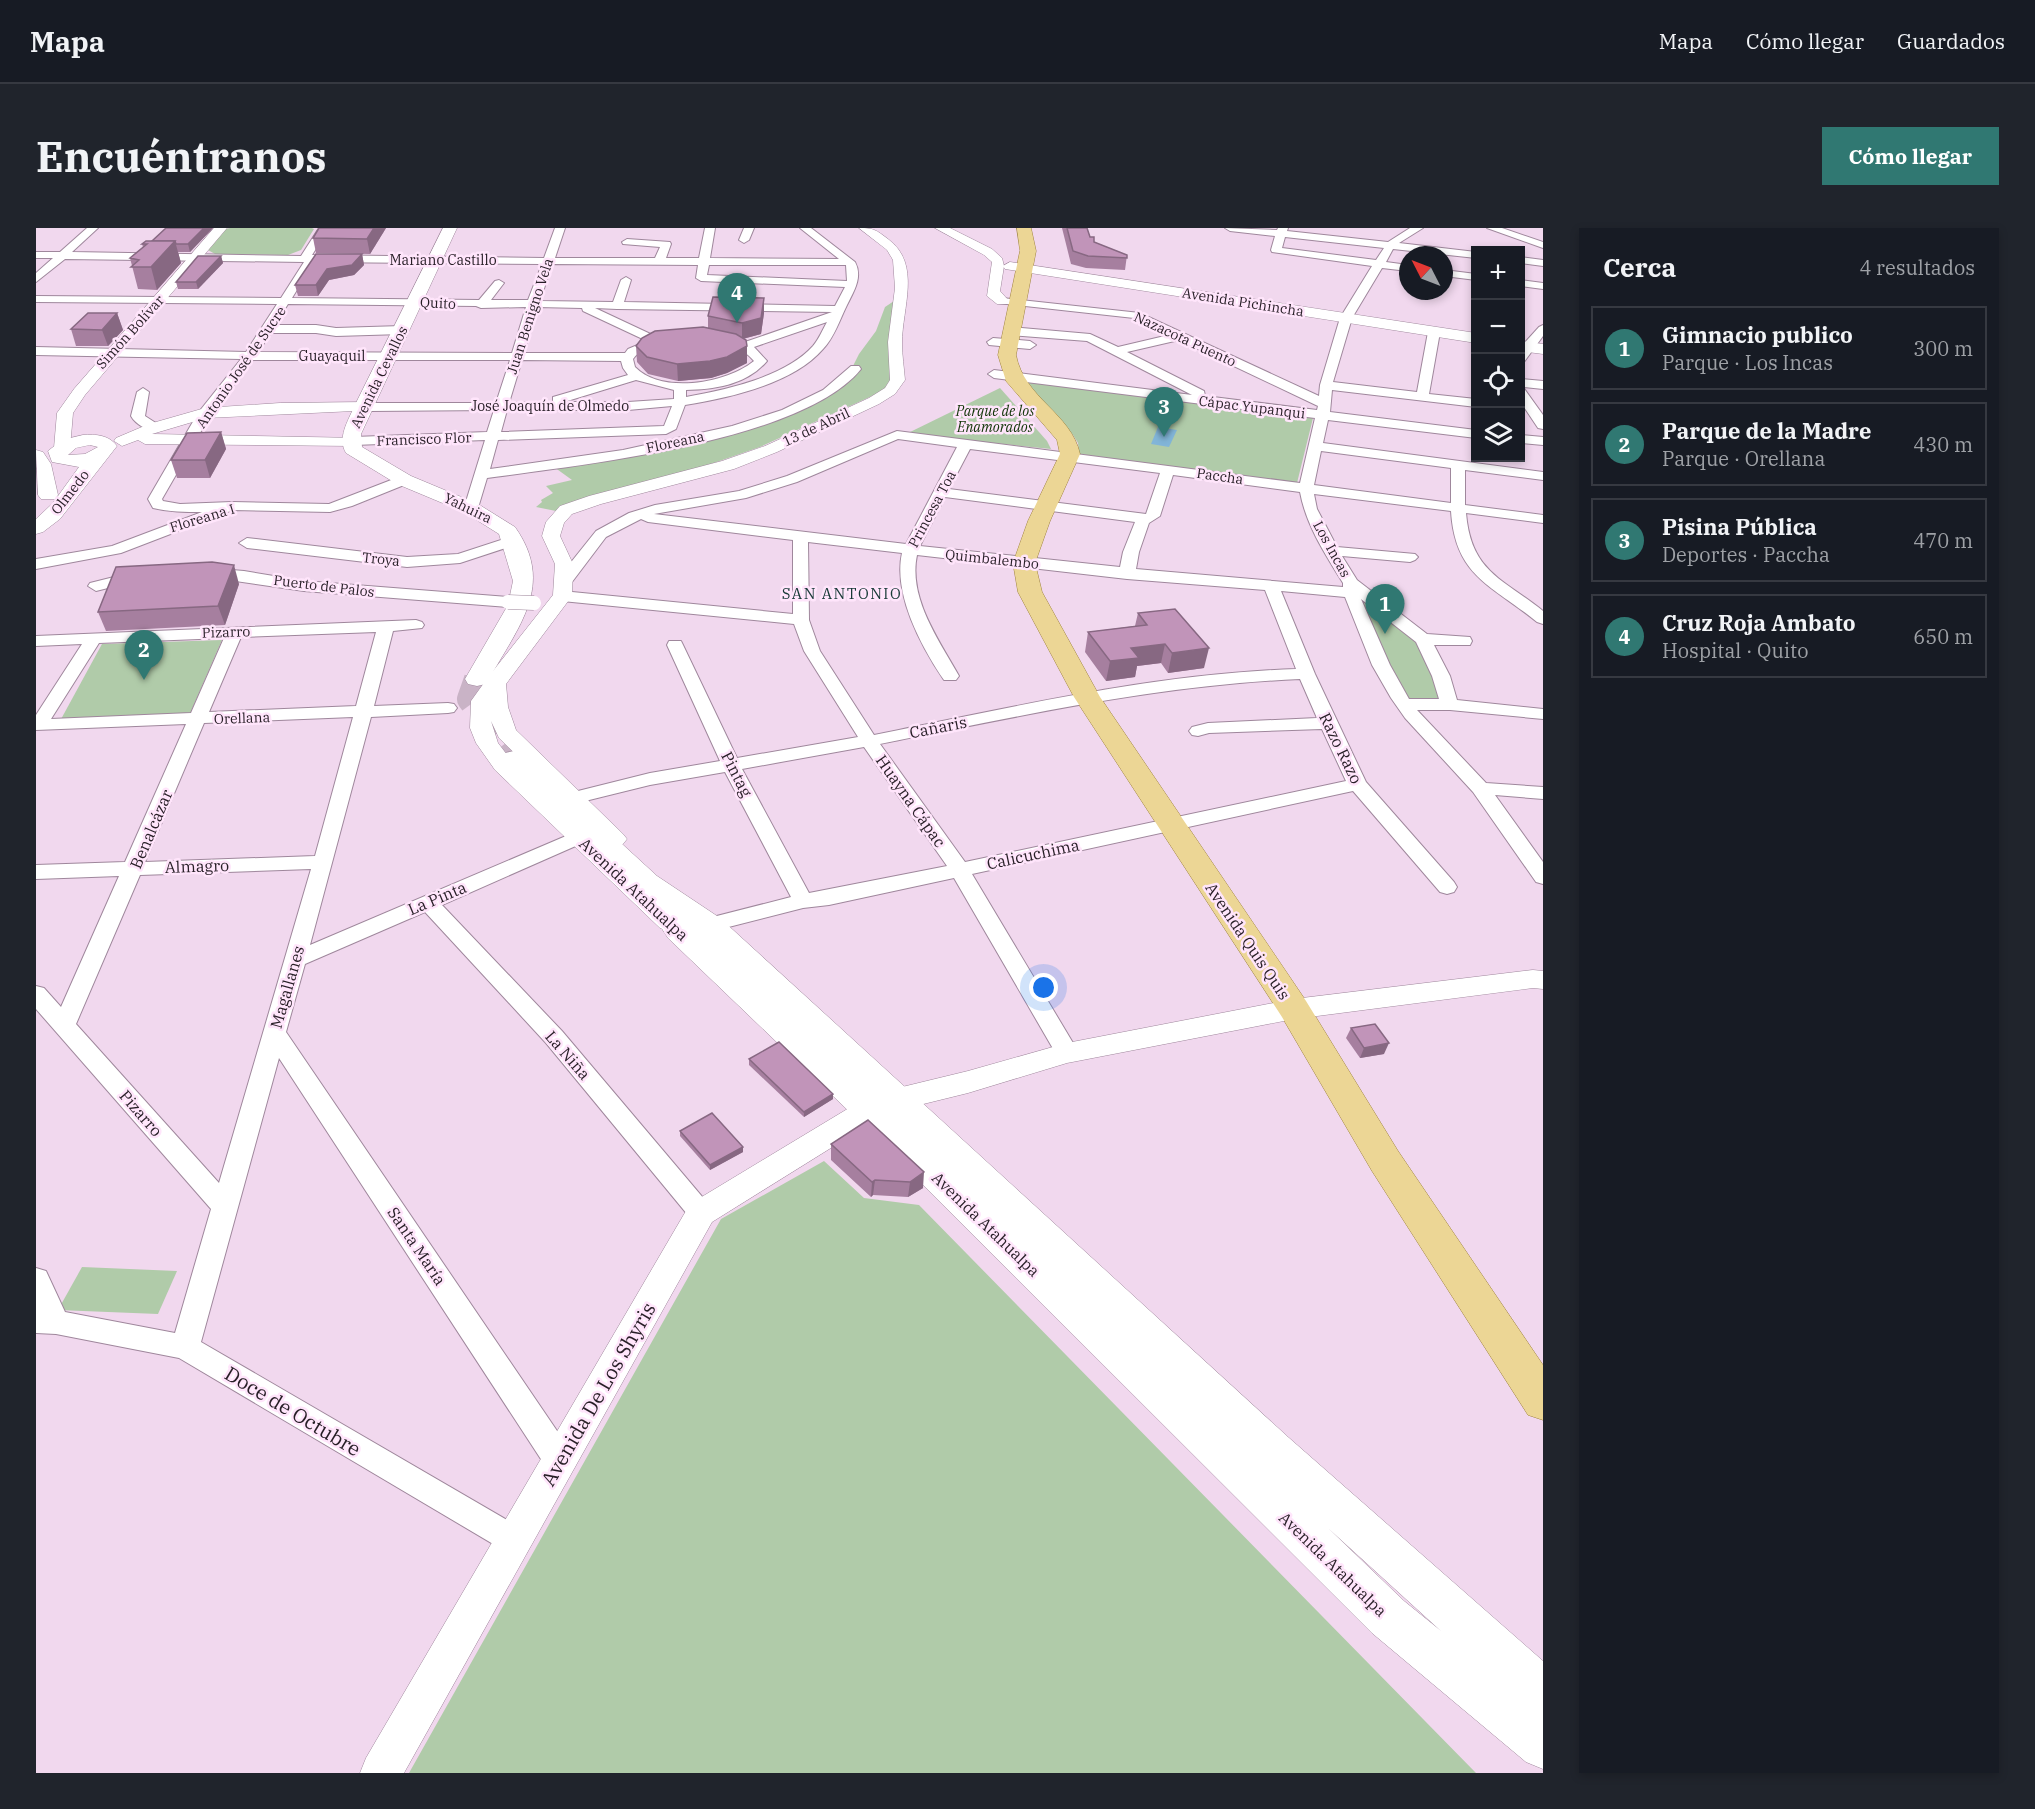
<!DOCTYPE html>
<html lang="es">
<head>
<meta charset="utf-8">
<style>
	:root { --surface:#171b24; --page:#20242c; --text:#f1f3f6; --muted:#9ea1a6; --line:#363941; --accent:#307872 }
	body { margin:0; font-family:"IBM Plex Serif",serif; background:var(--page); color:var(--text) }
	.controls { position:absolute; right:18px; top:18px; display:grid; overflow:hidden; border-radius:0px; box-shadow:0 3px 9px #0003 }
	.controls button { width:54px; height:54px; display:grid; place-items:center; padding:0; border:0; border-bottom:2px solid var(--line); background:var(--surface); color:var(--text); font:30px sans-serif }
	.compass { position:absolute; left:1363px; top:18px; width:54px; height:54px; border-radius:50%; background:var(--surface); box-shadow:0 3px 9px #0003; rotate:312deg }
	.you { position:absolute; left:1008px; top:760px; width:21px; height:21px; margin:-15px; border:4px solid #fff; border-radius:50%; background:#1a73e8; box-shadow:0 0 0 9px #1a73e833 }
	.badge { display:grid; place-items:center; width:39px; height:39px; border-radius:50%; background:var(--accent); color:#fff; font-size:20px; font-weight:700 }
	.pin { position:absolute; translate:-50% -50px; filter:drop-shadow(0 2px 3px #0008) }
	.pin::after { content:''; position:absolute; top:32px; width:21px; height:18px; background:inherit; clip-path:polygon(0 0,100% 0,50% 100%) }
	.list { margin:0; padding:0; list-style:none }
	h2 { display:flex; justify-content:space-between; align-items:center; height:78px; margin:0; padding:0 24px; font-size:26px }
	h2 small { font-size:20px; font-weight:400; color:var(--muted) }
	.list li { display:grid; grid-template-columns:39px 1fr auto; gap:18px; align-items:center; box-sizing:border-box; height:84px; margin:0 12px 12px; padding:0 12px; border:2px solid var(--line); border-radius:0px }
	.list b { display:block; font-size:22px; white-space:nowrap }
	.list p { margin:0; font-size:20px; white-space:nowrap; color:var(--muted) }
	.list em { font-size:20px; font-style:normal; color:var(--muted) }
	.icon { flex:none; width:33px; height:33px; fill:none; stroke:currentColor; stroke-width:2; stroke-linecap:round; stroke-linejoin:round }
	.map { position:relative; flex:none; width:1507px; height:1545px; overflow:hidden; border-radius:0px }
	header { display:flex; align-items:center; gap:36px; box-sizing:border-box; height:84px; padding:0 30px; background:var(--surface); border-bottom:2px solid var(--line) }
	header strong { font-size:28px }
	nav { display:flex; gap:33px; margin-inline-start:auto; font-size:21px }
	.intro { display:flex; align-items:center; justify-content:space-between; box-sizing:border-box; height:144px; padding:0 36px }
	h1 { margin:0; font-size:42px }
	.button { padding:15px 27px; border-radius:0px; background:var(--accent); color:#fff; font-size:21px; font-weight:700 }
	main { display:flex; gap:36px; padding:0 36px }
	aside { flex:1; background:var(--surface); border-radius:0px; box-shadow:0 3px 9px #0003 }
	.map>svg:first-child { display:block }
	.green { fill:#b0cba9 }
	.water { fill:#82b5d8 }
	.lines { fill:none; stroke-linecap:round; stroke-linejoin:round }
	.secondary-tunnel { stroke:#c9b3c6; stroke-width:26; stroke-dasharray:26 13; stroke-linecap:butt }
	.minor-casing { stroke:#9f879c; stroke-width:2 }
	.tertiary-casing { stroke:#9f879c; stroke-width:1 }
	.secondary-casing { stroke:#9f879c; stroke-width:1 }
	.primary-casing { stroke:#9f8440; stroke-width:1 }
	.minor { fill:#fff; fill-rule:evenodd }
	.tertiary { fill:#fff; fill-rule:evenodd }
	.secondary { fill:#fff; fill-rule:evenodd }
	.primary { fill:#ecd695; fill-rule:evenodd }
	.minor-bridge-casing { stroke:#9f879c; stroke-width:15; stroke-linecap:butt }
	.minor-bridge { stroke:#fff; stroke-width:14 }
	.wall { fill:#a67f9f }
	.shaded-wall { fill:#876882 }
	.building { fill:#c194b9; stroke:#876882; stroke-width:1.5 }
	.labels { text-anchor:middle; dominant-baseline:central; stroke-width:5; stroke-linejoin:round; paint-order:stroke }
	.far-street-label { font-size:14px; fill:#271e26; stroke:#ffe5fb }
	.far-park-label { font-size:14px; font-style:italic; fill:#113507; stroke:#ffe5fb }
	.far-neighbourhood-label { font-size:15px; letter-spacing:1.5px; fill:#173936; stroke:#ffe5fb }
	.street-label { font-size:16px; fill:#271e26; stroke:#ffe5fb }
	.near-street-label { font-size:20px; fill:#271e26; stroke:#ffe5fb }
</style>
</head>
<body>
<header>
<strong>Mapa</strong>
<nav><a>Mapa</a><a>Cómo llegar</a><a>Guardados</a></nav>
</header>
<div class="intro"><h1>Encuéntranos</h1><a class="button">Cómo llegar</a></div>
<main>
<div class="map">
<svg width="1507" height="1545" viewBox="0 0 1507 1545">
	<rect width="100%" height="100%" fill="#f1d8ee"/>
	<g class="green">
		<polygon points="194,0 276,0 278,1 265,22 252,27 179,26 172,22 189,1"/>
		<polygon points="858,73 853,135 855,153 847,163 724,219 669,238 565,266 520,283 500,279 506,274 505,272 517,265 510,258 536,252 518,239 642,217 759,179 798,158 813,146 823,126 840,103 849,79"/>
		<polygon points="1001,153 1277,190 1261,255 1043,226 1042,215 1037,207 988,155"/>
		<polygon points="964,160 1011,213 1015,221 870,206"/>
		<polygon points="1322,368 1390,408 1419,474 1369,470"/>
		<polygon points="186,412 153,488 24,493 66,416"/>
		<polygon points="788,933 828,970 883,977 1440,1545 373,1545 685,991"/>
		<polygon points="46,1039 141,1043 122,1086 22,1082"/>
	</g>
	<polygon class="water" points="1122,199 1141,202 1133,219 1115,216"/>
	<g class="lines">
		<polyline class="secondary-tunnel" points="441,451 434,471 478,531"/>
		<defs>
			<g id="minor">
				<path d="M51,0H62L36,24L265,28L283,0H293L276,27L508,30L519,0H529L519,30H619L624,19L587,16L586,14L591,11L634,14L635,16L630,30H663L669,0H679L674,30L803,31L764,0H775L819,34C827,49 818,63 811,77C804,91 798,110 787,121C757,156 693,170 649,177L640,201L630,206L462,212L454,241L587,222L696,198L746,182L787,162L815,138H823L825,141C766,214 544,237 451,250L442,280L435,284L428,280L449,212L318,217L311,213L318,209L451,204L458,182L334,183L328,179L334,175H460L474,132H217L175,186L126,271L127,273L144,276L196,274L293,276L363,249H373L375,252L373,255L316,278L294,284L197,282L85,325L0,341V331L76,318L166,284C149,284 133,284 117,280L112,271L162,185L205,131L0,127V119L210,124L241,76L0,74V68L245,70L268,34L29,31L0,54V45L17,30H0V24H24ZM278,34L506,36L492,72H455L468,55L463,52L459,53L443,72L256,70ZM516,36L662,37L660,50L665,53L809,59L799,78L588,74L595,52L590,49L585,52L577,74L504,73ZM673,37H810L811,53L671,47ZM252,76L440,78L445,80L490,79L476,125L222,124L235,105H280L300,108L366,106L372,102L366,98L300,100L280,97H239ZM501,79L546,80L547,83L611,113L592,121L589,125H488ZM559,80L581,81L796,84L709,114L668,105L623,110ZM791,94C787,101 783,111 777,118C749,149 690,162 650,169V162C679,162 712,156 731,133L718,119ZM668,113C687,115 705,117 718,133C691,155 626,167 599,139L597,131C610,112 648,113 668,113ZM486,132L585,133L587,140L592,147L517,169V174L473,175ZM600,152L638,162V171L592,174H528ZM636,178L628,198L465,204L471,182H592Z"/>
				<polygon points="708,0 718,0 713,12 708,15 703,12"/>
				<path d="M1189,0L1241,2L1242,0H1252L1251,3L1352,14L1374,0H1387L1363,15L1440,24V30L1357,21L1350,34L1372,37V43L1346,40L1316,90L1297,154L1381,164L1392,104L1398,100L1404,104L1393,166L1440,171V179L1296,162L1294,184L1440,202V210L1292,192L1287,215L1507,244V252L1429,242V277L1507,287V295L1430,285C1435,344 1466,350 1507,383V396L1501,394C1456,357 1419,349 1415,283L1278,266L1281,281L1301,319L1379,326L1382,329L1379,332L1374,334L1306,328L1321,352L1391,406L1434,409L1436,413L1434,417H1398L1414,448L1421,472L1507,481V491L1414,482H1381L1450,555L1507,559V571L1459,567L1507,634V656L1500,654L1437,564L1369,490L1355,470L1336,437L1309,369L1245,363L1279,446L1330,554L1418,654L1421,659L1418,664L1411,666L1404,664L1317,563L936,646L1043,825L1039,831L1031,834L1023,831L918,650L793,677L767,680L673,704L665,702L662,697L665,692L755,669L689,544L614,557L537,576L530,574L527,570L530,566L614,545L684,533L631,417L633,413H645L647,417L701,530L822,509L768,423L758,396L526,373L518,368L526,363L757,386V312L612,294L605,291L570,309L536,354H524L522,351L524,348L560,303L593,285L619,277L703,263L751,248L861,203L1264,255L1279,190L958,150L952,146L958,142L1156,167L1051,113L975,107L969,103L975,99L1054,106L1082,119L1133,107L1098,90L962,75V71L966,70L1104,85L1283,168L1284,157L1304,90L1336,38L1236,24L1235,22L1239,8L1194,3ZM1249,9L1348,20L1340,32L1246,20ZM1143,112L1282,178L1281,182L1169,168L1168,163L1091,124ZM862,211L921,219L870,316L618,286L710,270L761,254ZM934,221L1124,245L1110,286L913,261ZM1285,223L1415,240V275L1278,257ZM1137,247L1264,264C1270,297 1289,326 1307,355V359L1100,341L1103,324L1113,295L1124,288ZM909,269L1099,294L1087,324L1084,339L884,318ZM772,314L866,325C857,366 885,418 908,452H920L923,448C903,412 872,370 881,327L1091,351L1229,362L1260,441C1117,446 977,479 838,507L784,423L773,392ZM1325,371L1380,414L1396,448L1403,471H1373L1354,437ZM1264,451L1281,490L1172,495L1156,499L1153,503L1156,507L1162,508L1173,505L1286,501L1310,553L929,634L844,516C983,488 1122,457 1264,451ZM828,519L911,638L773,665L706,541Z"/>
				<polygon points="1451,0 1466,0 1507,14 1507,20"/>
				<polygon points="1484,29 1507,32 1507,38 1484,35"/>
				<polygon points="1408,42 1440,46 1440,52 1408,48"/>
				<polygon points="1484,52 1507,55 1507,61 1484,58"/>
				<polygon points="1507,97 1507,108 1488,134 1484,135 1484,120 1503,99"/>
				<polygon points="957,110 994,113 1000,117 994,121 953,117 951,114"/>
				<polygon points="1484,151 1507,153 1507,161 1487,159 1507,187 1507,201 1502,200 1484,173"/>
				<path d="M107,160L113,164L109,188L126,199L124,202C113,204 100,197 95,188L101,164Z"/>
				<polygon points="1484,207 1507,209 1507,217 1484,215"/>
				<polygon points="477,308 485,313 482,316 424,335 371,339 211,320 203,315 211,310 371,329 422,326"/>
				<polygon points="171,340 208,343 268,353 472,369 480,374 472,379 268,363 165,348 163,345"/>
				<polygon points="102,343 108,345 110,348 108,351 60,363 52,358 54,355"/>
				<path d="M380,392L386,394L388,397L386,400L357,403L338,478L412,475L418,476L421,480L418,484L412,485L335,489L274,717L537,605L544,603L551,605L554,609L551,613L406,677L526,803L674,978L678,985L674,992L665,996L656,992L510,815L389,684L269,736L250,804L534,1222L538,1232L534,1242L523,1246L512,1242L243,830L165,1114L490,1303L495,1314L490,1325L479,1329L143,1130L20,1106L0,1105V1040L10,1043L29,1084L139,1105L175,981L0,781V758L8,760L25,779L83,648L0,651V637L89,634L150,496L0,502V487L46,416L0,418V408ZM340,404L320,478L173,484L205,409ZM188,410L155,485L15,491L63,415ZM317,489L279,628L109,634L168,495ZM275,641L183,955L40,796L104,647Z"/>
			</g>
			<g id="tertiary">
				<polygon points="178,0 191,0 49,167 37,185 34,220 32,223 20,223 18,220 21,185 38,161"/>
				<path d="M823,0C838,0 840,2 852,11C886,36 866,80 866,115C866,127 868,140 869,152L859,166L843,176L741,224L698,241L565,276L536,286L528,295L524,308L537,336L536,368L470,456L472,479L480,502L587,606L591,611L587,616L579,618L571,616L463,510L455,493L462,515L475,532L646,694L642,700L633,703L624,700L459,542L440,515L434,500L435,473L453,448L517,367L519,336L506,308L510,294L524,278L553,268L686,233L729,218L833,170L849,160L854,152L852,114L859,60L857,32L851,22Z"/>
				<polygon points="899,0 914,0 956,21 966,30 968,38 964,63 973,73 971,76 961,76 951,68 956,34 948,27"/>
				<polygon points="334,174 339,176 342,179 339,182 170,190 116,206 324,210 326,213 318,218 109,216 102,212 86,218 78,213 80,210 113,196 169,180 244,175"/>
				<polygon points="1497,742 1507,743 1507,761 1497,760 1258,791 1031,835 932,865 867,881 843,890 676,994 368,1545 324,1545 330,1530 654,976 823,874 862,860 932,843 1031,815 1258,771"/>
			</g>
			<g id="secondary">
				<path d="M407,0H421L325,206L326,219L375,248L442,276L479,299C520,357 482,399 453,451L450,456L441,458L432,456L429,451L472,377L477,353L463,306L428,284L361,256L310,225C301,210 312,193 318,179Z"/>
				<polygon points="974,34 1440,105 1440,115 969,41 967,38"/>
				<polygon points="1484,113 1507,116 1507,126 1484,123"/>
				<path d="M47,207C60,206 73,207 81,218L24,291L7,304L0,306V291L17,275L43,239L16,234L12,223L26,212ZM54,217L62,219L49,226L32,227L40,220Z"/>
				<polygon points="0,222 7,224 15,236 22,267 19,271 5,271 2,267"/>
				<path d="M478,523L487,525L621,648L684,690L1252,1209L1507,1433V1541L1490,1534L1336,1405L822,892L632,710L606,670L608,667L469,537L465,531L469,525ZM1292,1300L1405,1403L1368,1373Z"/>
			</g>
			<path id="primary" d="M981,0H995L1000,23L980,127C988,170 1035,185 1044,226L1014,293L999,335L1006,364L1064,469L1270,773L1362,923L1507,1137V1192L1492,1187L1336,943L1246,789L1038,469L982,364L977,335L992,293L1024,226L1021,212L970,153L962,127L984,23Z"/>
		</defs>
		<use href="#minor" class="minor-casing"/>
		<use href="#tertiary" class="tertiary-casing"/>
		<use href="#secondary" class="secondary-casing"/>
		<use href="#primary" class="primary-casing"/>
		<use href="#minor" class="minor"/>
		<use href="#tertiary" class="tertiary"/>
		<use href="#secondary" class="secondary"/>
		<use href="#primary" class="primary"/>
		<defs>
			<polyline id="minor-bridge" points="472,374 498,375"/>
		</defs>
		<use href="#minor-bridge" class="minor-bridge-casing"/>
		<use href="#minor-bridge" class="minor-bridge"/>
	</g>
	<g class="wall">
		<polygon points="177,0 154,24 142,24 145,35 121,62 102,61 94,30 107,19 106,16"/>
		<polygon points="350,0 334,26 280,25 277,10"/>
		<polygon points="1026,0 1051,0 1054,9 1058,14 1091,27 1089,42 1050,40 1035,36"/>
		<polygon points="326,26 328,37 318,47 293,52 282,68 262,68 259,57"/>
		<polygon points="185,28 187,35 162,61 142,61 140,54"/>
		<polygon points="728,70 728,85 725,106 707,111 711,135 691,145 675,150 642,153 612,146 601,134 600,118 672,100 672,88"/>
		<polygon points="81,85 87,102 72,118 40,118 35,101"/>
		<polygon points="185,204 190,221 174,250 141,250 135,232"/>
		<polygon points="203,356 189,397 70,403 62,384"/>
		<polygon points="1102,385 1168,440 1132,445 1125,435 1101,438 1099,449 1070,453 1049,424 1052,404 1099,398"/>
		<polygon points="1315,800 1348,826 1324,830 1310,810"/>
		<polygon points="713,831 797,866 797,871 768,889 713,837"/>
		<polygon points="644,903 707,924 674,942 644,908"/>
		<polygon points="795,916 887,960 872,969 837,967 835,969 795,932"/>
	</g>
	<g class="shaded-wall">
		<polygon points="168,0 177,0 154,24 152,16"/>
		<polygon points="338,0 350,0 334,26 331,11"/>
		<polygon points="139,13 145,35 121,62 115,39"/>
		<polygon points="326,26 328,37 318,47 293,52 282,68 280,57 291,41"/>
		<polygon points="185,28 187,35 162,61 160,54"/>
		<polygon points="728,70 728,85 725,106 706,111 706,95"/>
		<polygon points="81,85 87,102 72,118 66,102"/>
		<polygon points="711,118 711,135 691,145 675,150 642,153 641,136"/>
		<polygon points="185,204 190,221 174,250 169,232"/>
		<polygon points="198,337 203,356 189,397 182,378"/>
		<polygon points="1129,416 1125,435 1101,438 1099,449 1070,453 1074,433 1095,420"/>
		<polygon points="1173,420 1168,440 1132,445 1136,425"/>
		<polygon points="1353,815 1348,826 1324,830 1328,820"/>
		<polygon points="797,866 797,871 768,889 768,884"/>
		<polygon points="707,919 707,924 674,942 674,937"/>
		<polygon points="888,944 887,960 872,969 874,954"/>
		<polygon points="839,952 837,967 835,969 836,954"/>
	</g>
	<g class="building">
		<polygon points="130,0 168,0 152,16 140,16 139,13 116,13"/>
		<polygon points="283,0 338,0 331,11 277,10"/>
		<polygon points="1031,0 1051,0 1054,9 1058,9 1058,14 1091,27 1091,30 1052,28 1037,23"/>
		<polygon points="110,13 139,13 115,39 95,39 103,32 94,30 111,16 106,16"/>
		<polygon points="280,26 326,26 316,37 291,41 280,57 259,57"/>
		<polygon points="162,28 185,28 160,54 140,54"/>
		<polygon points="677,69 728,70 725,90 706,95 672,88"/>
		<polygon points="52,85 81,85 66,102 35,101"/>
		<polygon points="667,99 700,106 710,112 711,118 691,129 674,133 641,136 611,129 600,118 606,110 619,103"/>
		<polygon points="185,204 169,232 135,232 151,205"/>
		<polygon points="176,334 198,337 182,378 62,384 80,339"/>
		<polygon points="1139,381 1173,420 1136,425 1129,416 1095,420 1103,430 1074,433 1052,404 1111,397 1102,385"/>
		<polygon points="1339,796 1353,815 1328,820 1315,800"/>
		<polygon points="743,814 797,866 768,884 713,831"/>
		<polygon points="676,885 707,919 674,937 644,903"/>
		<polygon points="832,892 888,944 874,954 839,952 836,954 795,916"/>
	</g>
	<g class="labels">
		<g class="far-street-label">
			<text x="407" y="32">Mariano Castillo</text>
			<text transform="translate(1207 74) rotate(9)">Avenida Pichincha</text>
			<text transform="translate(402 75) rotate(3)">Quito</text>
			<text transform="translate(494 88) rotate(-72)">Juan Benigno Vela</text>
			<text transform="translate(94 104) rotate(-48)">Simón Bolívar</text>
			<text transform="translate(1149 111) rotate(25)">Nazacota Puento</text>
			<text x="296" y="128">Guayaquil</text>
			<text transform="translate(205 139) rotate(-55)">Antonio José de Sucre</text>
			<text transform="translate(343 149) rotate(-64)">Avenida Cevallos</text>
			<text x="514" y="178">José Joaquín de Olmedo</text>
			<text transform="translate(1216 179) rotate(7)">Cápac Yupanqui</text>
			<text transform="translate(780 199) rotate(-25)">13 de Abril</text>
			<text transform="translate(388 211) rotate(-2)">Francisco Flor</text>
			<text transform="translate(639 214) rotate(-12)">Floreana</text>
			<text transform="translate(1184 248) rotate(8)">Paccha</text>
			<text transform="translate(34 264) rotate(-52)">Olmedo</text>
			<text transform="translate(432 280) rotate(26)">Yahuira</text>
			<text transform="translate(896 281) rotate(-62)">Princesa Toa</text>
			<text transform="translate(166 290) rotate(-17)">Floreana I</text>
			<text transform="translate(1296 321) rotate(61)">Los Incas</text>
			<text transform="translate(345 331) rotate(6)">Troya</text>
			<text transform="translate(956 331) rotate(6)">Quimbalembo</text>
			<text transform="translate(288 358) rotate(7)">Puerto de Palos</text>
			<text transform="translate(190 404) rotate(-2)">Pizarro</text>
			<text transform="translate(206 490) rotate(-2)">Orellana</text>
		</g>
		<g class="far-park-label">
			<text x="959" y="183">Parque de los<tspan x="959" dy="16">Enamorados</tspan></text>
		</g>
		<g class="far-neighbourhood-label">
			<text x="806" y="365">SAN ANTONIO</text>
		</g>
		<g class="street-label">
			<text transform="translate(902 499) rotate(-11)">Cañaris</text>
			<text transform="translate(1305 520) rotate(64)">Razo Razo</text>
			<text transform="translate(701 546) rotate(63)">Pintag</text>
			<text transform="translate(875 573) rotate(55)">Huayna Cápac</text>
			<text transform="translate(115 601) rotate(-67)">Benalcázar</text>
			<text transform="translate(997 626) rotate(-12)">Calicuchima</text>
			<text transform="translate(161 638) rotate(-2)">Almagro</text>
			<text transform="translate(598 661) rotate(43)">Avenida Atahualpa</text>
			<text transform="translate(401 670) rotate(-23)">La Pinta</text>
			<text transform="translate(1212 713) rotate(56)">Avenida Quis Quis</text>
			<text transform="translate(251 759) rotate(-74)">Magallanes</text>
			<text transform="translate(532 827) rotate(49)">La Niña</text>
			<text transform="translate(105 885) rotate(49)">Pizarro</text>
			<text transform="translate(950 996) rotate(44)">Avenida Atahualpa</text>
			<text transform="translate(381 1018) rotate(56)">Santa María</text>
			<text transform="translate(1297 1336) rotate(44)">Avenida Atahualpa</text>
		</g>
		<g class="near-street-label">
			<text transform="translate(562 1166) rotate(-60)">Avenida De Los Shyris</text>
			<text transform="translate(257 1183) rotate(31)">Doce de Octubre</text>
		</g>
	</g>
</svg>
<div class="controls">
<button>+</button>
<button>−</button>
<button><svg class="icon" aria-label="locate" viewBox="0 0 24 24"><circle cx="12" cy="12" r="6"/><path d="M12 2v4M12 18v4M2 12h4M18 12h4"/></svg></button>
<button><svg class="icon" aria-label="layers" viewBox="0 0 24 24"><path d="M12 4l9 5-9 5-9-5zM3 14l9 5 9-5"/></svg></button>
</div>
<svg class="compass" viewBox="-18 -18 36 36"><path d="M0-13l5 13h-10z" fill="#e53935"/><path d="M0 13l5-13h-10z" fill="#9ea1a6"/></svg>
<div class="you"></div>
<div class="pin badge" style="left:1349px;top:406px">1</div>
<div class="pin badge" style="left:108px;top:452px">2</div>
<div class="pin badge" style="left:1128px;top:209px">3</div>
<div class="pin badge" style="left:701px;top:95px">4</div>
</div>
<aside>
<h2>Cerca<small>4 resultados</small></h2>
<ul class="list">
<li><span class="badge">1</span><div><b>Gimnacio publico</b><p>Parque · Los Incas</p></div><em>300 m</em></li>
<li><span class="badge">2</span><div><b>Parque de la Madre</b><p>Parque · Orellana</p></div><em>430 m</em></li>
<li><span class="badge">3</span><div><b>Pisina Pública</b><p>Deportes · Paccha</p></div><em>470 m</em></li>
<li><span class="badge">4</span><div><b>Cruz Roja Ambato</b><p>Hospital · Quito</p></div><em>650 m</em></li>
</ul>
</aside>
</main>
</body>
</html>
